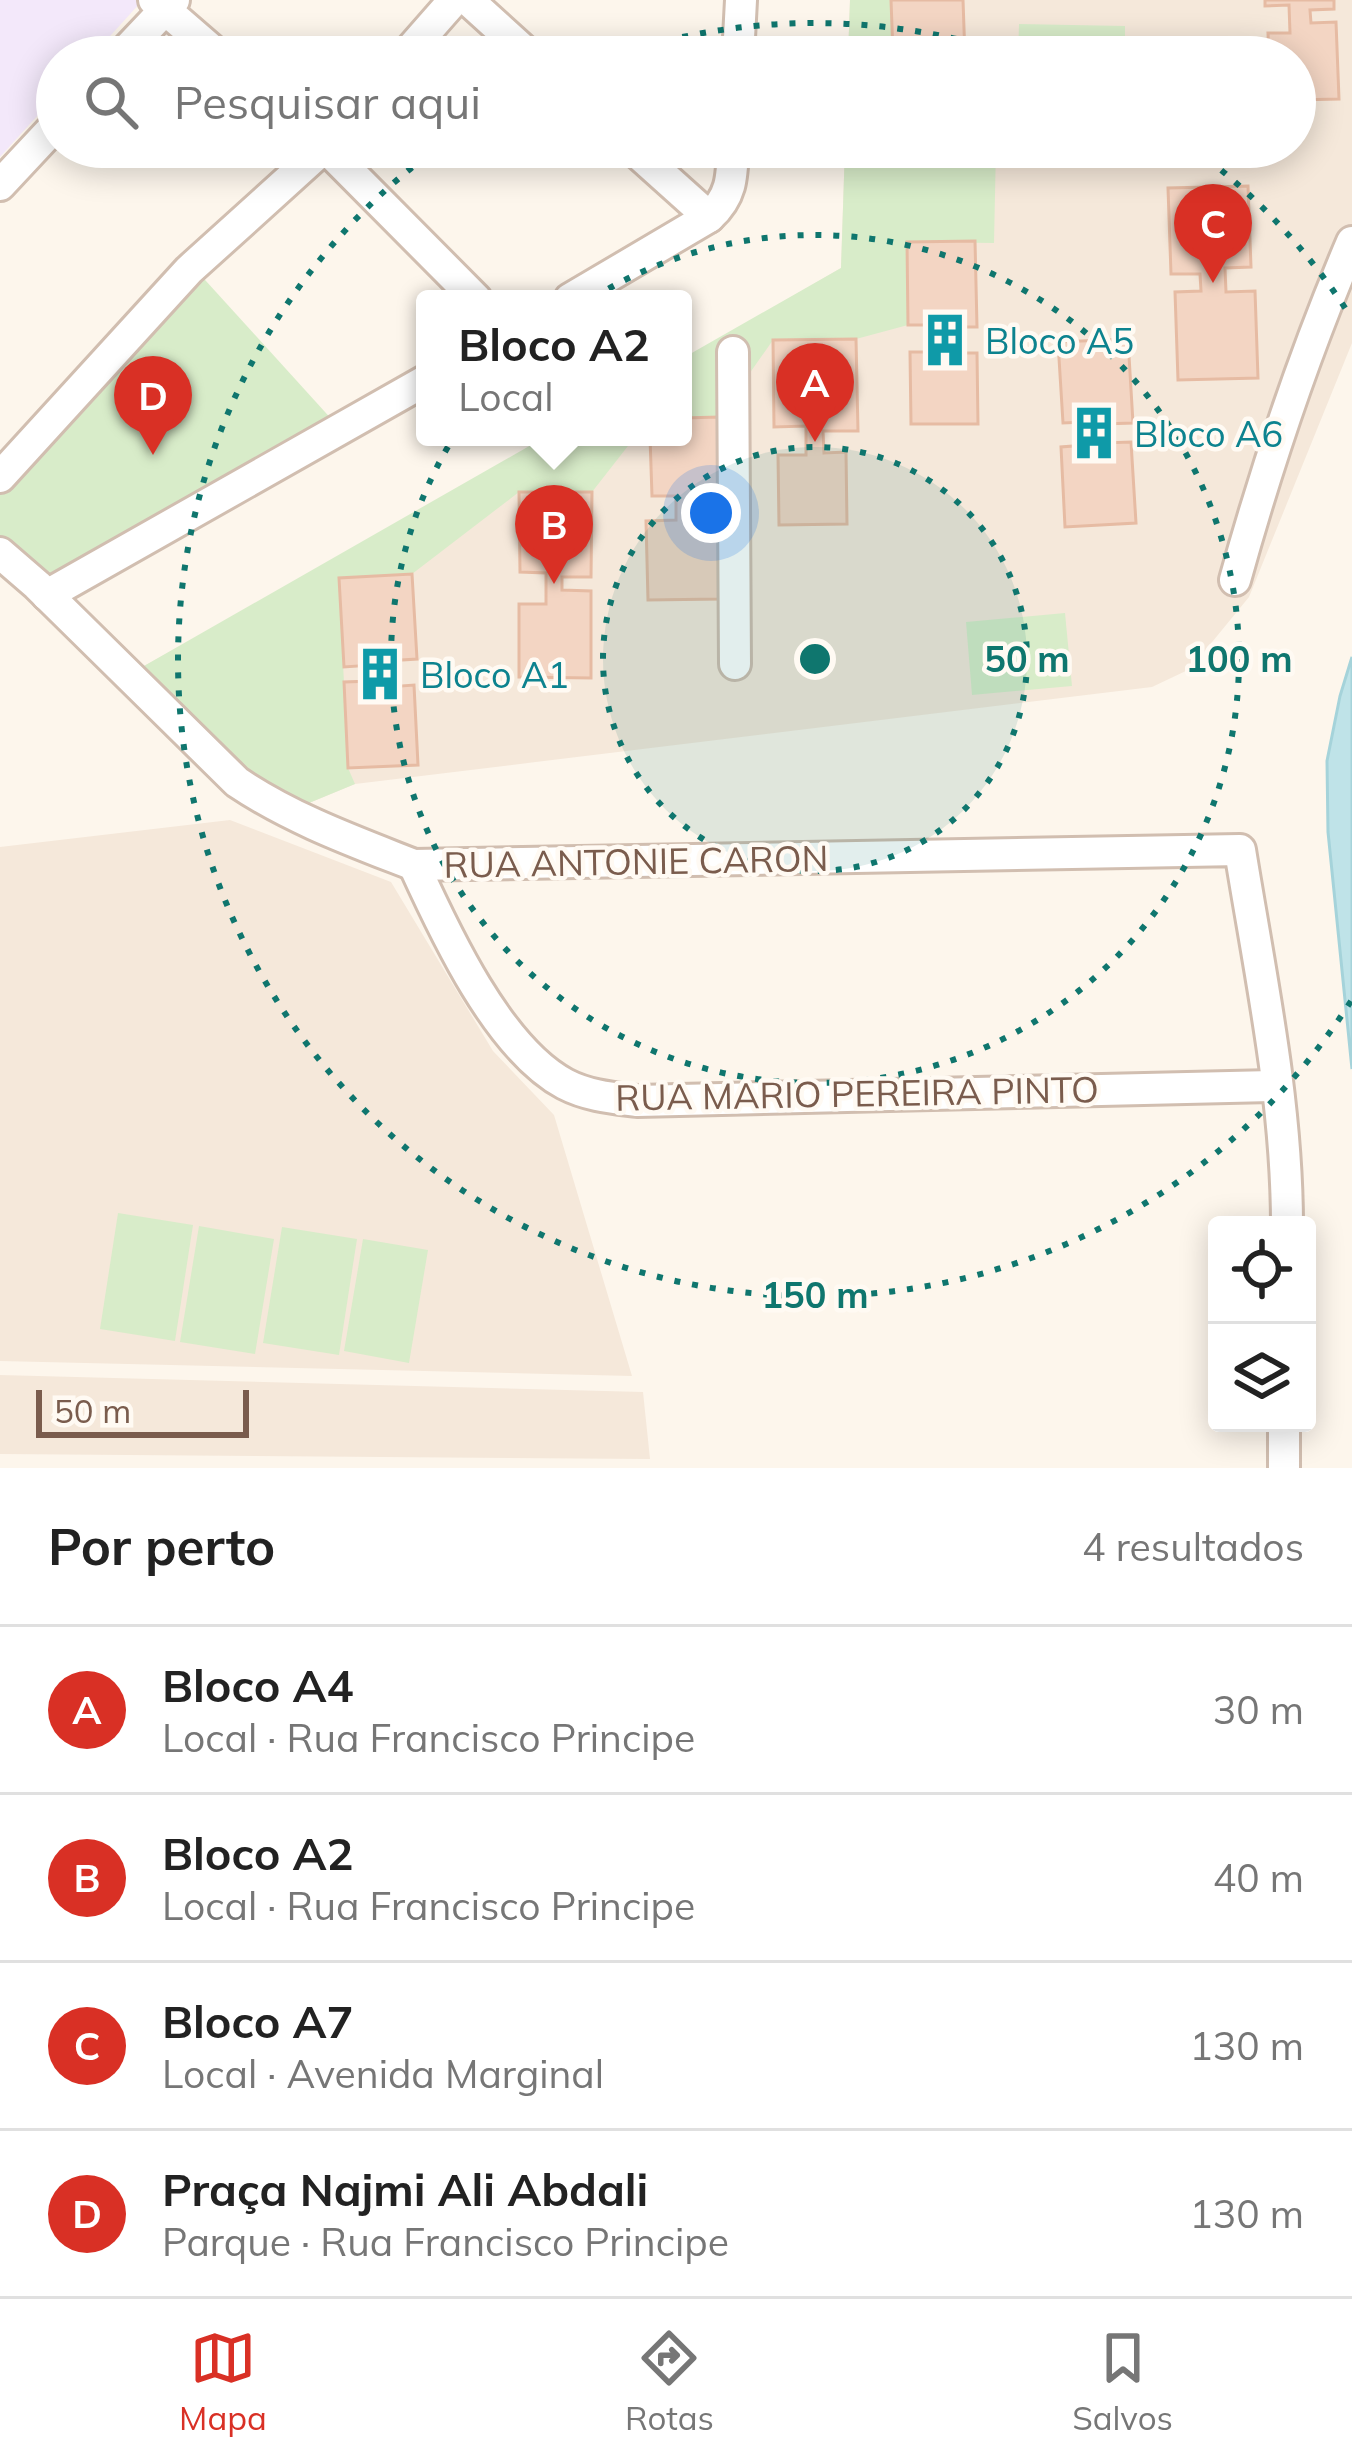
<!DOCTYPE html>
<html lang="pt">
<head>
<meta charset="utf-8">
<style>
	:root { --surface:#fff; --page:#f2f2f2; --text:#222; --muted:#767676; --line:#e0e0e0; --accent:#d93025 }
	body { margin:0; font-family:Mulish,sans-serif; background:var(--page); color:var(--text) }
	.controls { position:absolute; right:36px; bottom:36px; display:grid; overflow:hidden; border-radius:12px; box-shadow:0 6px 30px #0003 }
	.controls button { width:108px; height:108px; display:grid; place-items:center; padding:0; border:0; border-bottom:3px solid var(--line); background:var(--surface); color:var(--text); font:60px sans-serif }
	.scale { position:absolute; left:36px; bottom:30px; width:213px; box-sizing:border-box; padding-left:12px; border:6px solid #7a5c4d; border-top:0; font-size:33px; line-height:42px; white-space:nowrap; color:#7a5c4d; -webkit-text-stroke:9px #fffaf3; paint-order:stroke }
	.you { position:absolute; left:711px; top:513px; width:42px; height:42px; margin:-30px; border:9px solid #fff; border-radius:50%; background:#1a73e8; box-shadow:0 0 0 18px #1a73e833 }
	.badge { display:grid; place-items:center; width:78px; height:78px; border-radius:50%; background:var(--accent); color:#fff; font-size:39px; font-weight:700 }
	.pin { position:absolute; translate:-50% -99px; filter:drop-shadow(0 3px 6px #0008) }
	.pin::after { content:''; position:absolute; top:63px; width:42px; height:36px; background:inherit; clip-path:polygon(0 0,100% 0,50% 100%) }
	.popup { position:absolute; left:416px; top:290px; width:276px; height:156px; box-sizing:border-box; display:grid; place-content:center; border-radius:12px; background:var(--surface); filter:drop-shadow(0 3px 9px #0005); font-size:39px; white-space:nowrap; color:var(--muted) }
	.popup b { font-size:45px; color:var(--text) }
	.popup::after { content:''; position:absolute; left:50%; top:100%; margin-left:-24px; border:24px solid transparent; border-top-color:var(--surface) }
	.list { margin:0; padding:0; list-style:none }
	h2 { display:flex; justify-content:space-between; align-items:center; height:156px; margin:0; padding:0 48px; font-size:51px }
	h2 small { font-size:39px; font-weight:400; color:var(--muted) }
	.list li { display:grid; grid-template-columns:78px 1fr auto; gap:36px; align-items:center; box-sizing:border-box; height:168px; padding:0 48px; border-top:3px solid var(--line) }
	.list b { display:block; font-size:45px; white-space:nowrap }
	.list p { margin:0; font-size:39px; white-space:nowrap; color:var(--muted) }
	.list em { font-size:39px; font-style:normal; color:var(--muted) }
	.icon { flex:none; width:66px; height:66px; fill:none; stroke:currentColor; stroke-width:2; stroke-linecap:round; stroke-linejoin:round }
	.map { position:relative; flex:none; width:1352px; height:1468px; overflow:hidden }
	.search { position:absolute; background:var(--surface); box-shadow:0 6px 30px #0003; left:36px; right:36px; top:36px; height:132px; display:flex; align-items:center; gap:30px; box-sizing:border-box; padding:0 42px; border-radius:66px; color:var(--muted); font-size:45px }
	.sheet { height:828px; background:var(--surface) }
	nav { display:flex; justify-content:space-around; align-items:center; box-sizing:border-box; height:168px; border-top:3px solid var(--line); background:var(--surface); font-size:33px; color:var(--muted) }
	nav a { display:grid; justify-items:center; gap:6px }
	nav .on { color:var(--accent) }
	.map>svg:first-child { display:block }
	.residential { fill:#f5e8da }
	.education { fill:#f3e8fa }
	.green { fill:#d8ecc9 }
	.water { fill:#bfe3e8; stroke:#a5d3da; stroke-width:3 }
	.building { fill:#f3d5c3; stroke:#e6bba3; stroke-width:3 }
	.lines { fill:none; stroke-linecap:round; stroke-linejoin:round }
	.street-casing { stroke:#d1beb0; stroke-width:36 }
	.street { stroke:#fff; stroke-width:30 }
	.ring { fill:none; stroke:#0f766e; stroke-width:6; stroke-dasharray:6 12 }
	.labels { text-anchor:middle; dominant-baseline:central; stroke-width:9; stroke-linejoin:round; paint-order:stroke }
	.culture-label { font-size:36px; fill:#0d838f; stroke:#fffaf3; text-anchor:start }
	.street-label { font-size:36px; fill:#7a5c4d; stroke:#fffaf3 }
	.centre { fill:#0f766e; stroke:#fffaf3; stroke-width:6 }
	.ring-label { font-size:36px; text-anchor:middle; font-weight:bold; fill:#0f766e; stroke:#fffaf3; stroke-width:9; stroke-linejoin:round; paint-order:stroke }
</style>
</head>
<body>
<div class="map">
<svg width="1352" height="1468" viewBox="0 0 1352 1468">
	<rect width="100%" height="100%" fill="#fdf6ec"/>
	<g class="residential">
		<polygon points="850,0 1352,0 1352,343 1249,597 1190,669 1152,687 355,784 309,803 241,769 144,666 431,508 552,437 683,437 683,360 841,268 845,147 1295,147 1295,57 848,57"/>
		<polygon points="230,820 391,882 493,1051 554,1115 632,1376 0,1361 0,847"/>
		<polygon points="0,1375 643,1392 650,1459 0,1454"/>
	</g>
	<polygon class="education" points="0,0 138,0 141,2 91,57 57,57 57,94 0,157"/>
	<g class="green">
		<polygon points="850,0 891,0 892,57 848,57"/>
		<polygon points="1019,24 1125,26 1125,57 1018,57"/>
		<polygon points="845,147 894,147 894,159 973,158 974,147 996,147 994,243 907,242 908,325 856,339 773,340 719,417 683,418 683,358 841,268"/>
		<polygon points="196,270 335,423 43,587 0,547 0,488"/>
		<polygon points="545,437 635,437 592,492 519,492 412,574 339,578 348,768 355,784 309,803 241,769 144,666"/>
		<polygon points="1065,613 1072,686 972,695 966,622"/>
		<polygon points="118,1213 193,1225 175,1341 100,1329"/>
		<polygon points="199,1226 274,1239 255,1354 180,1342"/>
		<polygon points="282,1227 357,1239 339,1355 263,1343"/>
		<polygon points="363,1239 428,1250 409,1363 344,1351"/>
	</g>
	<polygon class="water" points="1352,657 1352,1069 1328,832 1327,761 1340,696"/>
	<g class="building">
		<polygon points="891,0 963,0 965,57 915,57 914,52 893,53"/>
		<polygon points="1265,0 1334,0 1334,9 1310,10 1311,23 1336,22 1339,99 1295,100 1295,57 1269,57 1268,33 1290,33 1289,5 1265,6"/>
		<polygon points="894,147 974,147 974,158 894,160"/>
		<polygon points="1248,186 1251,267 1225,268 1226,292 1255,291 1258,378 1178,380 1175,292 1201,291 1200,274 1171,274 1168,188"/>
		<polygon points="975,241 977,327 954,327 955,353 977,353 978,424 911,424 910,352 936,352 936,325 908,325 907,242"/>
		<polygon points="856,339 858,431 823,431 824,453 846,452 847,524 779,525 778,455 806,455 806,426 774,427 773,340"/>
		<polygon points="1128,339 1133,423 1102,424 1103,443 1131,442 1136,523 1065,527 1061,447 1086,445 1085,422 1063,423 1058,342"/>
		<polygon points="719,417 721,502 697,502 694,516 719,516 721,599 648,600 646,521 676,520 676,496 652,496 650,437 683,437 683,418"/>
		<polygon points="519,492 592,492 591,577 562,577 562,590 591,591 591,678 519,677 519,604 546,604 546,573 520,572"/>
		<polygon points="412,574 417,659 386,661 388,687 414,685 418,765 348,768 344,682 372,681 372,665 344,667 339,578"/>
	</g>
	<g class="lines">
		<defs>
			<g id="street">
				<polyline points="154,0 220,57"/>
				<polyline points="468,0 531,57"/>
				<polyline points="120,57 174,0"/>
				<polyline points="404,57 454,0"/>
				<polyline points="738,57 741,0"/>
				<polyline points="325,147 476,299"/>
				<polyline points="631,147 709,217"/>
				<polyline points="0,185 57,124"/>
				<path d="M570,299L709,217C732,196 732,177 733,147"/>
				<polyline points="733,352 735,664"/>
				<polyline points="0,477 189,270 325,147"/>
				<path d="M0,553L37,585L237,782C292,819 353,841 414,865L1240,850C1260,974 1287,1099 1287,1225"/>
				<path d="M1235,580C1267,465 1305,352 1352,242"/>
				<polyline points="47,595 425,381"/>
				<path d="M414,865C445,933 498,1048 565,1084C588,1096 613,1098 637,1101L1277,1086"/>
				<polyline points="1284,1468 1284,1423"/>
			</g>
		</defs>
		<use href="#street" class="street-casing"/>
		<use href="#street" class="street"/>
	</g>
	<circle cx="815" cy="659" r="212" fill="#0f766e" fill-opacity=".12"/>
	<g class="ring">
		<circle cx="815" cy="659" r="212"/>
		<circle cx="815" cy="659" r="424"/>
		<path d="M1351 1001A636 636 0 1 1 437 148M613 56A636 636 0 0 1 1017 56M1193 148A636 636 0 0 1 1351 317"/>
	</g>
	<defs>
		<symbol id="building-bare" viewBox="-9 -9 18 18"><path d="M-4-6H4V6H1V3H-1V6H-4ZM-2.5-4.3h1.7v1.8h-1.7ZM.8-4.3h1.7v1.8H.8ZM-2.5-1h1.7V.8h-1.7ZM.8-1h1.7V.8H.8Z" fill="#0f9aa8" stroke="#fffaf3" stroke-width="2.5" paint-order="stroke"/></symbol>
	</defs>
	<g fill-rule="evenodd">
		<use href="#building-bare" x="907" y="302" width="76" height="76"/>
		<use href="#building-bare" x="1056" y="395" width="76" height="76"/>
		<use href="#building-bare" x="342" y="636" width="76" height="76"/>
	</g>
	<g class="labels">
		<g class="culture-label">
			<text x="985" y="340">Bloco A5</text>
			<text x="1134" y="433">Bloco A6</text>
			<text x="420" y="674">Bloco A1</text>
		</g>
		<g class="street-label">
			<text transform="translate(636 861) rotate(-1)">RUA ANTONIE CARON</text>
			<text transform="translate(857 1093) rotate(-1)">RUA MARIO PEREIRA PINTO</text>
		</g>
	</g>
	<circle cx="815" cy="659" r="18" class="centre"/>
	<g class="ring-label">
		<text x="1027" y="672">50 m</text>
		<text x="1239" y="672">100 m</text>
		<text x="815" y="1308">150 m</text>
	</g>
</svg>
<div class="controls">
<button><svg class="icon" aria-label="locate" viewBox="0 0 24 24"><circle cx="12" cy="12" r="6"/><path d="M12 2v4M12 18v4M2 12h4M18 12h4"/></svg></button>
<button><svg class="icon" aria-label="layers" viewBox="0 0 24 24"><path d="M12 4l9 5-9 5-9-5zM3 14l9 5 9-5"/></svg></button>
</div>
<div class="scale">50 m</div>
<div class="you"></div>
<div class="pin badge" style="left:815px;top:442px">A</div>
<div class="pin badge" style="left:554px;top:584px">B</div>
<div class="popup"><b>Bloco A2</b>Local</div>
<div class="pin badge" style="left:1213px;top:283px">C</div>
<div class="pin badge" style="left:153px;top:455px">D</div>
<div class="search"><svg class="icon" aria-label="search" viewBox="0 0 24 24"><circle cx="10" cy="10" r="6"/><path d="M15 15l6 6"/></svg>Pesquisar aqui</div>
</div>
<section class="sheet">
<h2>Por perto<small>4 resultados</small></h2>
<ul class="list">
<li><span class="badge">A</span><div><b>Bloco A4</b><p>Local · Rua Francisco Principe</p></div><em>30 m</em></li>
<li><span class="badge">B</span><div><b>Bloco A2</b><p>Local · Rua Francisco Principe</p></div><em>40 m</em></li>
<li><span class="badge">C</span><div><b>Bloco A7</b><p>Local · Avenida Marginal</p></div><em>130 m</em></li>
<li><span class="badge">D</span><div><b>Praça Najmi Ali Abdali</b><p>Parque · Rua Francisco Principe</p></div><em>130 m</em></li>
</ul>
</section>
<nav>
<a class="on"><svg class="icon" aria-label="map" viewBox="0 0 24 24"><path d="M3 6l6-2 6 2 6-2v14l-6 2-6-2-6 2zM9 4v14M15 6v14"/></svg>Mapa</a>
<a><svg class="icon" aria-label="directions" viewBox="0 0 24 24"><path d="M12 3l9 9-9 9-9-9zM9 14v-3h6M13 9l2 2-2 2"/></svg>Rotas</a>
<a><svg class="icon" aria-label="saved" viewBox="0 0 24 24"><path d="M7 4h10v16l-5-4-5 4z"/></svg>Salvos</a>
</nav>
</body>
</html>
